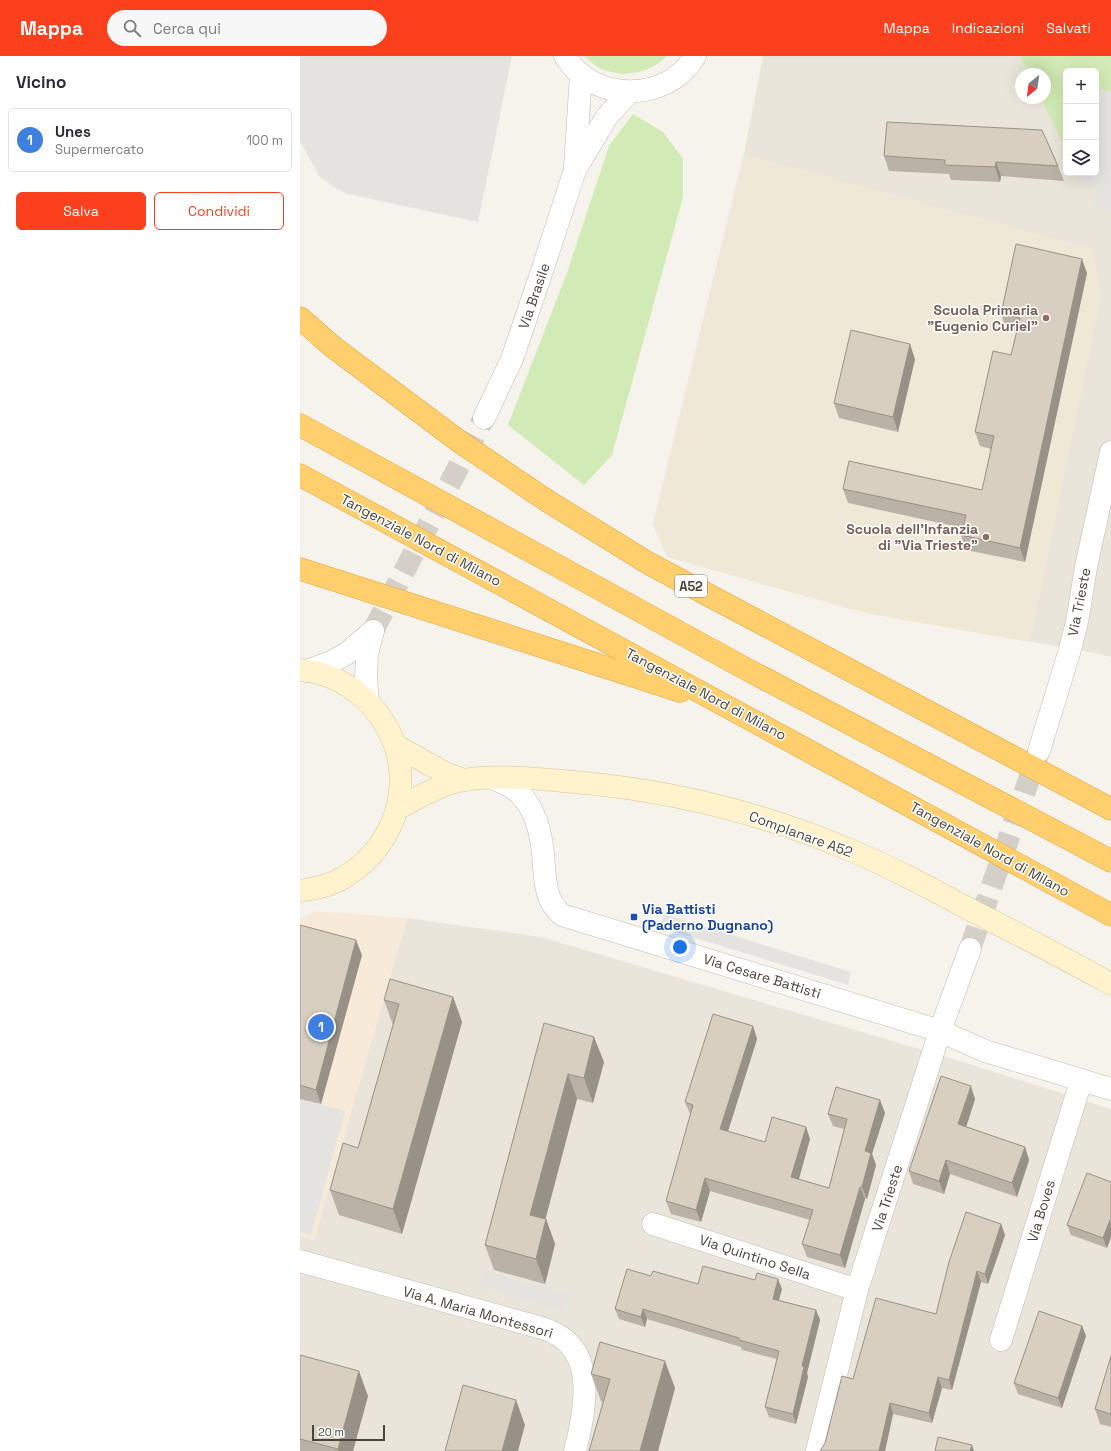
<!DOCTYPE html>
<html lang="it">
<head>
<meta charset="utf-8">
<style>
	:root { --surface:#fff; --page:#f7f7f7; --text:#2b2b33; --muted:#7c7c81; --line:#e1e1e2; --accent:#fc3f1d }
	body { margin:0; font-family:"Space Grotesk",sans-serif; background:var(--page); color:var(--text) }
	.controls { position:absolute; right:12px; top:12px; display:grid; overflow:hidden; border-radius:6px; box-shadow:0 4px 16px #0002 }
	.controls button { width:36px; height:36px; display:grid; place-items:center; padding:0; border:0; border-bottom:1px solid var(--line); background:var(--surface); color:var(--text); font:20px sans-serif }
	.compass { position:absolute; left:715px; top:12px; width:36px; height:36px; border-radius:50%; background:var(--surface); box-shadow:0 4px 16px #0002; rotate:209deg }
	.scale { position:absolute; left:12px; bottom:10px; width:73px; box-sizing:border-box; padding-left:4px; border:2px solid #4b4439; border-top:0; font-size:11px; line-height:14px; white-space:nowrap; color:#4b4439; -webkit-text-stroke:3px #fff; paint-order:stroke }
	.you { position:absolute; left:380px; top:891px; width:14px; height:14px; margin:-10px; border:3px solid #fff; border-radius:50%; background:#1a73e8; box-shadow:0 0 0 6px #1a73e833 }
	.badge { display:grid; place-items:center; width:26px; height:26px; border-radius:50%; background:var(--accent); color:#fff; font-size:13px; font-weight:700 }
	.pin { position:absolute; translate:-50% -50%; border:2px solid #fff; box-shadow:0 1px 4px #0006 }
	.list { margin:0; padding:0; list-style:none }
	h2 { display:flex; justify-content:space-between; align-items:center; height:52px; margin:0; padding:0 16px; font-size:17px }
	h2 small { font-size:13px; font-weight:400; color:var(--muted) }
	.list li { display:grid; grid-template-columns:26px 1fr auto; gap:12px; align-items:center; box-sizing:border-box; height:64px; margin:0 8px 8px; padding:0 8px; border:1px solid var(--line); border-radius:6px }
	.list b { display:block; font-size:15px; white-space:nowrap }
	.list p { margin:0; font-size:13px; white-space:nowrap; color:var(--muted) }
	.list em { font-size:13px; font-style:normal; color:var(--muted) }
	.actions { display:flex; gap:8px; padding:12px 16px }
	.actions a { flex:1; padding:9px 0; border:1px solid var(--accent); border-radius:6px; text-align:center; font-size:14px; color:var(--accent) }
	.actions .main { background:var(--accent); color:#fff }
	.icon { flex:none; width:22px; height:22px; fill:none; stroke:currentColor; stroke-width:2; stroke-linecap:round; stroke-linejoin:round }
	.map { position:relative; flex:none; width:811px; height:1395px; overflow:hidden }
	header { display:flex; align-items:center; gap:24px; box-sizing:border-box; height:56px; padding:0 20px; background:var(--accent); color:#fff }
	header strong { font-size:19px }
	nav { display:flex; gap:22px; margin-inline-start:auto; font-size:14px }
	.search { width:280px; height:36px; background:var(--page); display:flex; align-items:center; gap:10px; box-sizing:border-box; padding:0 14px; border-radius:22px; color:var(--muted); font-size:15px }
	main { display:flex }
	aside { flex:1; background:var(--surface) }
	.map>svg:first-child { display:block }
	.residential { fill:#eae5da; fill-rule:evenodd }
	.commercial { fill:#f7ead8 }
	.education { fill:#efe8d6 }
	.green { fill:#d2eab5 }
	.parking { fill:#e5e3e0 }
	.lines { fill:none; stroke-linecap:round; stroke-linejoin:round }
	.minor-tunnel { stroke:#d4d0c8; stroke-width:22; stroke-dasharray:22 11; stroke-linecap:butt }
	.tertiary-tunnel { stroke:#d4d0c8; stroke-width:22; stroke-dasharray:22 11; stroke-linecap:butt }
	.minor-casing { stroke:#c2bbae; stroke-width:23 }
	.tertiary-casing { stroke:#c2bbae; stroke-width:23 }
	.secondary-casing { stroke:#d6c79b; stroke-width:23 }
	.motorway-casing { stroke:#e0a43c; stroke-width:23 }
	.minor { stroke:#fff; stroke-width:22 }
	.tertiary { stroke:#fff; stroke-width:22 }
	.secondary { stroke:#fff3cd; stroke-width:22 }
	.motorway { stroke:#ffcf6e; stroke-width:22 }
	.wall { fill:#bab2a6 }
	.shaded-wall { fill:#979187 }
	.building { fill:#d8cfc1; stroke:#979187 }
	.education-dot { fill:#8d6e63; stroke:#fff; stroke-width:1.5 }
	.transit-dot { fill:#1a4fb4; stroke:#fff; stroke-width:1.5 }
	.labels { text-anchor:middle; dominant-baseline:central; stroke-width:3; stroke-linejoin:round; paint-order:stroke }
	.shield { fill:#fff; stroke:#817c74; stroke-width:1 }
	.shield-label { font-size:13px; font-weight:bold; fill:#4b4439 }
	.street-label { font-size:14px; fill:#4b4439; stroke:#fff }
	.education-label { font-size:14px; font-weight:bold; fill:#785e54; stroke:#fff; text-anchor:end }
	.transit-label { font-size:14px; font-weight:bold; fill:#164399; stroke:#fff; text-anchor:start }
</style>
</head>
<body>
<header>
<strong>Mappa</strong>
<div class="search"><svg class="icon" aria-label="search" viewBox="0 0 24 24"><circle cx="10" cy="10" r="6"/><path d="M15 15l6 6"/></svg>Cerca qui</div>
<nav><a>Mappa</a><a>Indicazioni</a><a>Salvati</a></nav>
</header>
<main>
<aside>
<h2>Vicino<small></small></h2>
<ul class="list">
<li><span class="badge" style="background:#3f7fe0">1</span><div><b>Unes</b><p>Supermercato</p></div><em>100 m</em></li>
</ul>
<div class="actions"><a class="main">Salva</a><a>Condividi</a></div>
</aside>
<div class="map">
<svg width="811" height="1395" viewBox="0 0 811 1395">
	<rect width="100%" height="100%" fill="#f6f3ec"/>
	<g class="residential">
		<path d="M463,0H811V601L790,596L566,557L367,501L353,468L444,98ZM766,15H796V117H766ZM721,18H745V42H721Z"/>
		<polygon points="107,862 241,881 660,1005 811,1053 811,1395 0,1395 0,1180 14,1184"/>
	</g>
	<polygon class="commercial" points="14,855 107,862 14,1184 0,1180 0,862"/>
	<polygon class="education" points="444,98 792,193 801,241 730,586 566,557 367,501 353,468"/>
	<g class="green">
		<path d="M285,0H367C346,22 305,25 285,0Z"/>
		<polygon points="720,0 811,0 811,36 798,32 796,40 796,15 766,15 766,94 741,42 745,42 745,18 729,18"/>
		<polygon points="333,58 363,76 383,103 383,141 312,399 284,429 208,369 267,217 309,90"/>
	</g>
	<g class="parking">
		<polygon points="0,0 212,0 178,166 48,138 34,131 19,120 0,85"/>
		<polygon points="799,34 811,37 811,154 794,149 799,128 779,122 781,117 796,117 796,46"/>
		<polygon points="364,858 551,916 548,929 360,871"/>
		<polygon points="0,1043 45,1055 11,1179 0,1176"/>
		<polygon points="183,1214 269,1239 265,1255 179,1230"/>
	</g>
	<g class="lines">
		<polyline class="minor-tunnel" points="670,893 739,695"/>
		<polyline class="tertiary-tunnel" points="73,575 184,362"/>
		<defs>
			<g id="minor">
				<polyline points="739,695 769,597 777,566 786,511 811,396"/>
				<path d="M192,722C201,726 211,729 219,737C238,755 243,786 244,811C245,822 246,837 252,847C254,851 258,855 262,859L640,975L685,995L811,1033"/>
				<polyline points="353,1168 557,1234"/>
				<path d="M0,1205L242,1272C299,1289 286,1350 275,1395"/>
				<polyline points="701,1284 781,1025"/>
				<polyline points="517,1395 557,1234 640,975 670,893"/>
			</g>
			<g id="tertiary">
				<path d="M265,0C293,47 368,47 395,0"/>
				<polyline points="275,111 281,18"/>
				<polyline points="184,362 212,303 243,212 275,114 306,62 329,36"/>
				<polyline points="7,615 31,606 46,598 73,575"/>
				<polyline points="68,646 66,623 67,598 73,575"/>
			</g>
			<g id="secondary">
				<path d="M0,614C22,616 44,625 61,640C121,691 111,782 43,822C30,830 15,832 0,835"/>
				<polyline points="95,689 145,717 164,724"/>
				<path d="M97,753C114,744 130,734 148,728C183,716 238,723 274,726C367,734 459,756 545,792C587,809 628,831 669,853C716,877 764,902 811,928"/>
			</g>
			<g id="motorway">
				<polyline points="0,262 33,291 160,386 246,444 348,507 811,753"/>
				<polyline points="0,369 448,614 811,805"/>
				<polyline points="0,419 811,859"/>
				<polyline points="0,513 380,635"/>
			</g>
		</defs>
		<use href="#minor" class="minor-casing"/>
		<use href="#tertiary" class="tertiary-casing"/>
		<use href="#secondary" class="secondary-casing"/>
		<use href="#motorway" class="motorway-casing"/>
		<use href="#minor" class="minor"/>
		<use href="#tertiary" class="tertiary"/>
		<use href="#secondary" class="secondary"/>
		<use href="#motorway" class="motorway"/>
	</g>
	<g class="wall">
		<polygon points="587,66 758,110 764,125 701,120 700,126 651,124 649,118 589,115 584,100"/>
		<polygon points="787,217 725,506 666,494 661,479 663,472 548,447 543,433 682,434 691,393 680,390 675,376 711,299 717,275 706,273 701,258"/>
		<polygon points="615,303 598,376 539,362 534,347"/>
		<polygon points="0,869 62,899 21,1048 0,1043"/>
		<polygon points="153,941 162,966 102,1178 39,1159 30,1134 58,1092 93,969 84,944"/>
		<polygon points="244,967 304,1006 293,1047 277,1043 245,1163 246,1163 255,1188 245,1228 194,1214 185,1189"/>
		<polygon points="453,970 457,983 428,1075 465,1086 506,1071 510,1083 499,1123 529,1132 544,1073 533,1070 528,1058 580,1044 585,1057 572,1098 576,1109 567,1143 565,1143 545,1212 507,1201 502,1188 510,1164 410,1135 401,1166 371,1158 366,1145 391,1059 390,1058 385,1046"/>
		<polygon points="675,1043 666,1071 725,1091 729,1104 717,1141 650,1118 644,1138 613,1128 609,1115"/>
		<polygon points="811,1126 811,1181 807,1192 771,1179 767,1169"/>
		<polygon points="701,1168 705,1179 688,1228 681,1226 652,1334 642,1332 632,1367 593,1358 585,1395 520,1395 525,1387 553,1323 636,1258"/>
		<polygon points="351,1220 398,1228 482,1233 479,1244 516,1254 520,1264 507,1317 508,1321 496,1368 469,1361 465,1351 477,1303 442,1294 441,1291 347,1263 345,1271 319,1263 315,1253"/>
		<polygon points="782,1270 786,1280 762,1352 718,1338 714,1327"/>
		<polygon points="0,1299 68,1340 53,1395 0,1395"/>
		<polygon points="811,1300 811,1371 800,1368 795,1353"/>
		<polygon points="291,1318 375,1332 358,1395 289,1395 303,1346 301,1345"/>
	</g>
	<g class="shaded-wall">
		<polygon points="696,106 701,120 700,126 695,111"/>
		<polygon points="782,203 787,217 725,506 720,492"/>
		<polygon points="610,288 615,303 598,376 593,361"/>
		<polygon points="56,884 62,899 21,1048 16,1034"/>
		<polygon points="153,941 162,966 102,1178 93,1153"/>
		<polygon points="453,970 457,983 425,1085 420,1073"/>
		<polygon points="294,981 304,1006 293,1047 284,1022"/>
		<polygon points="268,1018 277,1043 240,1184 230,1159"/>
		<polygon points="671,1030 675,1043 663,1081 658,1068"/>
		<polygon points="580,1044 585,1057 572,1098 576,1109 567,1143 562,1131 565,1095"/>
		<polygon points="506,1071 510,1083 496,1133 491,1121"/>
		<polygon points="725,1091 729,1104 717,1141 712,1127"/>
		<polygon points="646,1104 650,1118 644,1138 639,1125"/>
		<polygon points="405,1122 410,1135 401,1166 396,1154"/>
		<polygon points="560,1131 565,1143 545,1212 540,1199"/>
		<polygon points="246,1163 255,1188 245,1228 236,1203"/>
		<polygon points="810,1164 811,1167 811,1181 807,1192 803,1182"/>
		<polygon points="701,1168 705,1179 688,1228 685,1218"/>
		<polygon points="677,1215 681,1226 652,1334 649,1324"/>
		<polygon points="478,1223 482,1233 476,1253 473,1243"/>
		<polygon points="343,1253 347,1263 345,1271 341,1261"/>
		<polygon points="516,1254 520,1264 507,1317 508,1321 496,1368 493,1358 502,1310"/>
		<polygon points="782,1270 786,1280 762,1352 758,1342"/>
		<polygon points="365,1305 375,1332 358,1395 340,1395"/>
		<polygon points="59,1315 68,1340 53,1395 38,1395 38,1393"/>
		<polygon points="638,1321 642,1332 632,1367 629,1357"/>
		<polygon points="216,1344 225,1369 218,1395 202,1395"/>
		<polygon points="590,1347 593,1358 585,1395 579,1395"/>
		<polygon points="672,1389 674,1395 670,1395"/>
	</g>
	<g class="building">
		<polygon points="587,66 742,74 758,110 696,106 695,111 645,109 645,104 584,100"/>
		<polygon points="716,188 782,203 720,492 661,479 666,459 543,433 549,405 682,434 694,380 675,376 693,295 711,299 720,262 701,258"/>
		<polygon points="551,274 610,288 593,361 534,347"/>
		<polygon points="0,869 56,884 16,1034 0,1029"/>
		<polygon points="90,923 153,941 93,1153 30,1134 43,1087 58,1092 99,948 84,944"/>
		<polygon points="413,958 453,970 420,1073 465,1086 472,1061 506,1071 491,1121 529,1132 547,1063 528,1058 536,1031 580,1044 565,1095 571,1097 562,1131 560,1131 540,1199 502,1188 513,1154 405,1122 396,1154 366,1145 393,1049 385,1046"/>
		<polygon points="244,967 294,981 284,1022 268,1018 230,1159 246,1163 236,1203 185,1189"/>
		<polygon points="641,1020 671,1030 658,1068 725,1091 712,1127 646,1104 639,1125 609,1115"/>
		<polygon points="787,1117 811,1126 811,1165 810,1164 803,1182 767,1169"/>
		<polygon points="666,1156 701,1168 685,1218 677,1215 649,1324 638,1321 629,1357 590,1347 579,1395 520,1395 525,1387 542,1320 553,1323 576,1242 636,1258 649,1206"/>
		<polygon points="403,1210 455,1224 457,1217 478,1223 473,1243 516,1254 502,1310 504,1311 493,1358 465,1351 479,1295 439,1284 439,1282 343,1253 341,1261 315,1253 327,1213 351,1220 353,1215 398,1228"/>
		<polygon points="739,1255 782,1270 758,1342 714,1327"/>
		<polygon points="300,1286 365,1305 340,1395 289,1395 310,1323 291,1318"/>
		<polygon points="0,1299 59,1315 38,1393 0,1383"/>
		<polygon points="811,1300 811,1358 795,1353"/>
		<polygon points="163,1329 216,1344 202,1395 145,1395"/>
		<polygon points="638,1381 672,1389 670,1395 635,1395"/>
	</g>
	<g class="education-dot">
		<circle cx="746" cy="262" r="4"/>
		<circle cx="686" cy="481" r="4"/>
	</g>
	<rect class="transit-dot" x="330" y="857" width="8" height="8" rx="2"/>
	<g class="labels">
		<rect class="shield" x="375" y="519" width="32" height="22" rx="3"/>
		<g class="shield-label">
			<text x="391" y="530">A52</text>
		</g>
		<g class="street-label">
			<text transform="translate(234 240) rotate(-71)">Via Brasile</text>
			<text transform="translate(121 484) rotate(28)">Tangenziale Nord di Milano</text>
			<text transform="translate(779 546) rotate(-79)">Via Trieste</text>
			<text transform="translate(406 638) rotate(28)">Tangenziale Nord di Milano</text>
			<text transform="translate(501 778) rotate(20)">Complanare A52</text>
			<text transform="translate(690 793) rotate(29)">Tangenziale Nord di Milano</text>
			<text transform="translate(462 920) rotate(17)">Via Cesare Battisti</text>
			<text transform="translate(587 1142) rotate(-72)">Via Trieste</text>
			<text transform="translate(741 1155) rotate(-73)">Via Boves</text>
			<text transform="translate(455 1201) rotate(18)">Via Quintino Sella</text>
			<text transform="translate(178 1256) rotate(16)">Via A. Maria Montessori</text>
		</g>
		<g class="education-label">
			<text x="738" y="254">Scuola Primaria<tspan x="738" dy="16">"Eugenio Curiel"</tspan></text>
			<text x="678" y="473">Scuola dell'Infanzia<tspan x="678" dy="16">di "Via Trieste"</tspan></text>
		</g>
		<g class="transit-label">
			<text x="342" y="853">Via Battisti<tspan x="342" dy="16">(Paderno Dugnano)</tspan></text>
		</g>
	</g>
</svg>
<div class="controls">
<button>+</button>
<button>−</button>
<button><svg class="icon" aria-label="layers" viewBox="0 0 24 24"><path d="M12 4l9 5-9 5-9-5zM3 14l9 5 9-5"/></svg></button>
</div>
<svg class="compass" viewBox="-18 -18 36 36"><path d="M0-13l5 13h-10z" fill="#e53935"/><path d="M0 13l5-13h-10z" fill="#7c7c81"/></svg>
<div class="scale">20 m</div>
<div class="you"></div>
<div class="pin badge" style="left:21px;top:971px;background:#3f7fe0">1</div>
</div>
</main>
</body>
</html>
